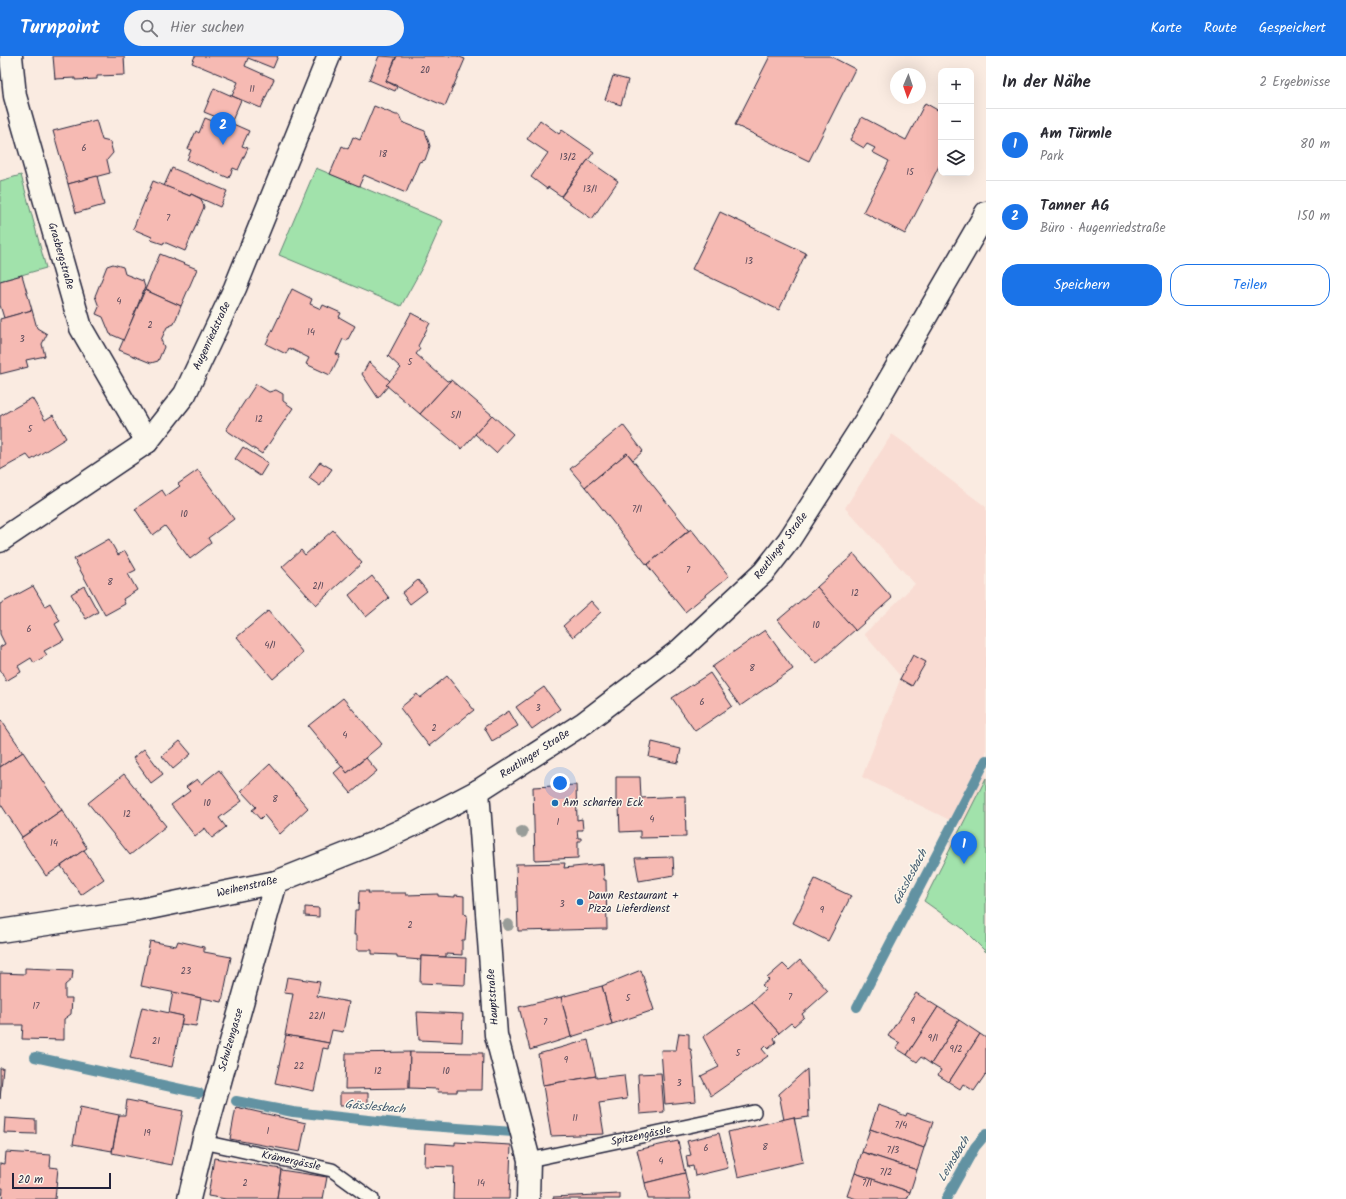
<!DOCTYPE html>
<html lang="de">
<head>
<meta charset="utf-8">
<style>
	:root { --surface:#fff; --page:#f2f2f3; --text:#2b2b33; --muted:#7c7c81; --line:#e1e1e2; --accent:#1a73e8 }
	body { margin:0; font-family:Kalam,sans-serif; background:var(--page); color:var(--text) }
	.controls { position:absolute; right:12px; top:12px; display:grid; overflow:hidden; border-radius:8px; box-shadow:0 4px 16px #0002 }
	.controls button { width:36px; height:36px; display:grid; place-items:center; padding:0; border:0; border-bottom:1px solid var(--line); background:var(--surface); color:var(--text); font:20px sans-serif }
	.compass { position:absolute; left:890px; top:12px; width:36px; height:36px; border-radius:50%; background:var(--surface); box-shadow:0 4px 16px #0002; rotate:182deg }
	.scale { position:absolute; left:12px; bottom:10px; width:99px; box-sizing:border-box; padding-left:4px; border:2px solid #22223b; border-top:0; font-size:11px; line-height:14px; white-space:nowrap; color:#22223b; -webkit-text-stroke:3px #fbf7ec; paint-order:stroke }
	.you { position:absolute; left:560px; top:727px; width:14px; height:14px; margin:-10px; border:3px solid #fff; border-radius:50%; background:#1a73e8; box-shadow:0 0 0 6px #1a73e833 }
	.badge { display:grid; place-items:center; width:26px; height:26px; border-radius:50%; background:var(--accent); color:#fff; font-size:13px; font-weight:700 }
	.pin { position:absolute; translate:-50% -33px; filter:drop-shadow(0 1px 2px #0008) }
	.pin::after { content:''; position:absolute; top:21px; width:14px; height:12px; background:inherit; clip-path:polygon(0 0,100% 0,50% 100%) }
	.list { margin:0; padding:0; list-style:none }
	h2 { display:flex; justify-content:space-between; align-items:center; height:52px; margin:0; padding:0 16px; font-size:17px }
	h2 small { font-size:13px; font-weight:400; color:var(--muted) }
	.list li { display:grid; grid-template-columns:26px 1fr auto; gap:12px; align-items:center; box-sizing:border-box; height:72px; padding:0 16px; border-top:1px solid var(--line) }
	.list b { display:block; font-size:15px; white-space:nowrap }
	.list p { margin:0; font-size:13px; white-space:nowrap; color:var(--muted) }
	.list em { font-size:13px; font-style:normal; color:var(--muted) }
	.actions { display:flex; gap:8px; padding:12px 16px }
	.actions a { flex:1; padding:9px 0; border:1px solid var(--accent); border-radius:16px; text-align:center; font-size:14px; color:var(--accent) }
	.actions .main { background:var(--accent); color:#fff }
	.icon { flex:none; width:22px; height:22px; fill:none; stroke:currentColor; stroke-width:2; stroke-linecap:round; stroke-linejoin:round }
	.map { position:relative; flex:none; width:986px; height:1143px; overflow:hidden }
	header { display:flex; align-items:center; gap:24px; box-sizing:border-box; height:56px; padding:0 20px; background:var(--accent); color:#fff }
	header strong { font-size:19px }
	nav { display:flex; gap:22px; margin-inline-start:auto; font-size:14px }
	.search { width:280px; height:36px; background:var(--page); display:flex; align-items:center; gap:10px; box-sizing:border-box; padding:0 14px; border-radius:22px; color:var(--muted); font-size:15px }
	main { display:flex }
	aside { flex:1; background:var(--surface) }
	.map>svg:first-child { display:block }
	.built { fill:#f9dcd3 }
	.green { fill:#a1e2ab; stroke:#628273 }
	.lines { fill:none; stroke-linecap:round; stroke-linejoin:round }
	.stream { stroke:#6292a2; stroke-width:10 }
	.building { fill:#f6bab3; stroke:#22223b }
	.lane-casing { stroke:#22223b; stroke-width:16 }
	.street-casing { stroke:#22223b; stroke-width:25 }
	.secondary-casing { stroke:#22223b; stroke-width:25 }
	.lane { stroke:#fbf7ec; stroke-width:13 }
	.street { stroke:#fbf7ec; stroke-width:22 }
	.secondary { stroke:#fbf7ec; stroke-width:22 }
	.tree { fill:#989c98 }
	.poi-dot { fill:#1f6fb2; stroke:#fbf7ec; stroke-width:1.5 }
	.labels { text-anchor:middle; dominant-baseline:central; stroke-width:3; stroke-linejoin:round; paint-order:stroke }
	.number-label { font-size:9px; fill:#574859 }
	.street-label { font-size:11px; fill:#22223b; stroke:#fbf7ec }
	.poi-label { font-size:11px; fill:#22223b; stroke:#fbf7ec; text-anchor:start }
	.water-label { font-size:12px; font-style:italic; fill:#425a6f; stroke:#fbf7ec }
</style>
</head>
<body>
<header>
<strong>Turnpoint</strong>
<div class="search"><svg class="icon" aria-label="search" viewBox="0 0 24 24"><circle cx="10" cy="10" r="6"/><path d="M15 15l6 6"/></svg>Hier suchen</div>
<nav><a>Karte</a><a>Route</a><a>Gespeichert</a></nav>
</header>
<main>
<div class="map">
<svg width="986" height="1143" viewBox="0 0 986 1143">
	<rect width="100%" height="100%" fill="#faebe1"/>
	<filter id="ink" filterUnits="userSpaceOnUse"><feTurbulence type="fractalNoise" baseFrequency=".025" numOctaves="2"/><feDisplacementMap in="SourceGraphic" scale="8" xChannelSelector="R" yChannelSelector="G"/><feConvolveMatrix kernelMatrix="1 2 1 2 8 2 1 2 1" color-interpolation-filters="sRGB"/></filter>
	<g filter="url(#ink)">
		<polygon class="built" points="892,378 913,393 924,404 986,451 986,722 962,770 862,721 901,621 864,578 915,528 845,452"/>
		<g class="green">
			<polygon points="316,112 443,165 423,210 401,250 279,199"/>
			<polygon points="21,119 46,212 0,225 0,125"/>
			<polygon points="986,722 986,896 962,872 924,845"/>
		</g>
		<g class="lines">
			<g class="stream">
				<polyline points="857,951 986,704"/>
				<polyline points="35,1001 199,1037"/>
				<polyline points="236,1045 293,1056 416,1069 513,1076"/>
				<polyline points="946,1143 975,1091 986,1078"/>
			</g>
		</g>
		<g class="building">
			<polygon points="53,0 124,0 125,19 97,20 97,23 75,24 75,22 55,23"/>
			<polygon points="195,0 278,0 273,12 248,2 245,10 274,23 261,52 232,40 238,26 192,7"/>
			<polygon points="379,0 396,1 386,25 397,31 395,35 369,24"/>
			<polygon points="397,0 457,0 465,3 445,50 386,25"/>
			<polygon points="770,0 830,0 855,13 809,105 735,69"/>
			<polygon points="613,20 628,24 621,49 605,44"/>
			<polygon points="214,32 241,44 231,67 204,56"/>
			<polygon points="925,47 941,56 941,106 931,126 932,126 905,178 863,156 889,105 872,96 875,92 867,88 864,92 850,84 862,61 906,84"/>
			<polygon points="374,50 396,59 399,59 402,66 425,75 430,90 425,104 419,106 406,137 364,119 359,130 330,118 342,90 348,93 353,81 360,84"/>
			<polygon points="205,62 222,69 224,64 249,75 242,90 248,92 238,114 233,112 229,122 187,104 191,94 188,93 196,75 199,77"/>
			<polygon points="96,64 102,84 110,86 113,97 107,104 110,117 68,128 53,75"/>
			<polygon points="540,64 559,78 562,74 594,96 561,140 548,131 547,133 531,121 548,97 527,83"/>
			<polygon points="588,104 618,125 592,163 561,141"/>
			<polygon points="172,112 227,135 220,151 191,138 190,140 164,130"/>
			<polygon points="97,120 104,149 76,157 68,128"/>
			<polygon points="153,125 190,140 191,138 201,143 204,151 185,195 164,186 163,188 151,184 152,181 133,173"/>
			<polygon points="720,156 806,197 779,254 692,213"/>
			<polygon points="160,198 197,213 181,250 145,234"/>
			<polygon points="113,208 123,211 125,218 143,225 145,231 124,284 110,278 103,261 96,258 99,251 95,240 107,210"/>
			<polygon points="22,219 32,254 4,262 0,249 0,225"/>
			<polygon points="292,233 312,243 310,248 321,253 323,249 341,257 339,261 355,270 347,285 343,283 336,298 340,299 330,319 306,308 309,302 289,292 286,298 266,288"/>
			<polygon points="145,234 181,250 174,268 167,271 161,284 164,291 158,305 151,307 119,294"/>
			<polygon points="32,254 37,272 47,278 42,288 45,300 26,304 28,311 0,318 0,263"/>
			<polygon points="411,257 430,267 418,290 420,293 416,298 447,325 451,324 420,358 386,329 401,312 388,300"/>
			<polygon points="369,306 390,325 386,329 388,330 378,342 362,318"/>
			<polygon points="451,324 492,359 462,393 420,358"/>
			<polygon points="256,328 269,336 276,334 283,338 283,345 293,352 262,398 226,374"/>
			<polygon points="32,342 45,364 53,359 66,382 31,404 27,399 0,414 0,360"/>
			<polygon points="492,359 513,378 496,397 475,378"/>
			<polygon points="623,369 643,395 633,404 627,397 585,431 570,413"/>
			<polygon points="243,391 268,407 260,420 235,403"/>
			<polygon points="627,397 689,474 647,509 585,431"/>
			<polygon points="320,406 332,413 320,430 309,422"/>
			<polygon points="198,414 234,463 208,482 211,487 190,503 165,470 153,479 135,453 162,434 166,440 180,430 178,428"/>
			<polygon points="691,473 729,520 685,556 647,509"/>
			<polygon points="333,474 362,507 316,549 282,511 301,494 305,499"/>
			<polygon points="109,483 118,499 125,495 136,514 128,518 137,534 123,543 125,548 105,559 74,503"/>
			<polygon points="854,498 892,542 855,575 817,531"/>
			<polygon points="372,520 389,542 366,561 349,539"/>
			<polygon points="418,524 427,535 410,548 402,537"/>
			<polygon points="33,530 45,550 50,547 60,565 55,568 64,584 44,595 47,599 34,607 31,602 18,610 21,616 6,625 0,613 0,591 5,588 0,578 0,548"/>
			<polygon points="84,530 98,556 86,563 71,538"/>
			<polygon points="817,531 855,574 816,608 778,564"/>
			<polygon points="591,545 601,556 573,581 563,570"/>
			<polygon points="268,555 303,597 273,623 237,581"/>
			<polygon points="765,574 793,613 740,650 712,611"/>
			<polygon points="913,599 926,606 912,630 900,623"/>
			<polygon points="710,617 732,650 695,675 672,642"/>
			<polygon points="447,620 474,654 429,690 400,652 417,638 420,642"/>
			<polygon points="544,631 560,653 532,673 516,651"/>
			<polygon points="343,642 382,688 347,717 308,670"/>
			<polygon points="509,655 518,670 492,685 484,671"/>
			<polygon points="1,664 23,696 0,711 0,665"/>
			<polygon points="180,685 191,698 173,713 162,700"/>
			<polygon points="652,686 681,693 678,707 649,701"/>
			<polygon points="144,693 163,718 151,727 133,702"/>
			<polygon points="23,696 62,754 22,781 0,747 0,711"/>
			<polygon points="366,702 377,715 351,737 334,717 342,710 347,717"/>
			<polygon points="270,708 308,752 280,778 264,759 260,763 252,754 256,751 241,735"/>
			<polygon points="219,714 242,745 219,762 226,771 212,782 205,772 195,780 171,749 190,735 186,731 197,723 201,728"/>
			<polygon points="124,718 166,770 130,799 88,747"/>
			<polygon points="616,721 640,721 641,742 685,740 686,781 640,782 640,775 620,776 619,750 616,750"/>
			<polygon points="576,729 577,764 582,763 583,774 577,774 578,782 581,782 581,785 578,785 578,802 535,804 533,731"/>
			<polygon points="62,754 87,792 46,820 21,782"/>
			<polygon points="84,794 104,823 81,839 61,810"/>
			<polygon points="673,801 674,819 639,825 635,802"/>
			<polygon points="565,807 564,812 603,808 604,824 606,824 607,873 518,875 516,808"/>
			<polygon points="815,823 851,840 828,885 793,867"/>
			<polygon points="359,835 369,835 368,837 406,837 406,839 438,838 438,840 455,841 455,839 464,840 464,858 467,859 465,884 462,884 462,899 446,898 446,901 421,900 421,904 397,902 397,899 372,898 372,894 357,894 357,879 354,879 355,854 358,854"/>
			<polygon points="305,851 319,852 319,861 305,860"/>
			<polygon points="150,885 176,890 178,885 204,891 204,896 231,901 222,946 141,930"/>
			<polygon points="421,900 466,902 465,929 420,927"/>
			<polygon points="800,904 828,935 802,958 804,961 794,970 791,967 779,977 752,946 766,933 762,929 769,924 767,922 783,908 789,914"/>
			<polygon points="25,912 73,914 72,923 65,929 65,942 72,942 71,958 64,963 64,984 22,983 23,969 0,969 0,917 25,918"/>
			<polygon points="641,914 654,954 612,968 602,930"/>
			<polygon points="287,921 320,926 317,940 349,946 343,976 332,974 329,987 285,979 293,938 284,937"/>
			<polygon points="602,930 612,968 571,981 561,941"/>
			<polygon points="173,936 201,942 196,970 181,968 183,960 169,957"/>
			<polygon points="916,937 938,951 907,999 896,992 900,987 888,980"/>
			<polygon points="561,941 571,981 530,994 519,951"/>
			<polygon points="752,946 779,977 774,982 776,986 768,993 765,990 762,993 768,1000 711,1040 701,1020 719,1011 703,981"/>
			<polygon points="142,951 183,960 172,1011 130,1002"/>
			<polygon points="938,951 959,964 931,1008 921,1001 917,1006 907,999"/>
			<polygon points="417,956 463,958 462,986 419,984"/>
			<polygon points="959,964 980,978 949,1026 938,1019 941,1014 931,1008"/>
			<polygon points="679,977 689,978 689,993 691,993 693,1006 696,1045 665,1048 661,994 676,994"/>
			<polygon points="980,978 986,982 986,1020 985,1019 974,1035 963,1028 960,1033 949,1026"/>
			<polygon points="286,979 329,987 328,993 323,992 314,1035 275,1027"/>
			<polygon points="588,984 596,1020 543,1029 538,998"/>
			<polygon points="410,996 409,1032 345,1033 346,997"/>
			<polygon points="410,996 483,997 482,1034 457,1034 457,1036 437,1036 438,1033 409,1032"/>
			<polygon points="0,1012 3,1012 0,1043"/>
			<polygon points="807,1013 809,1061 794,1063 794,1061 784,1064 779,1038"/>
			<polygon points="661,1017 664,1056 640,1058 638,1018"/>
			<polygon points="624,1019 627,1043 599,1047 604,1078 551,1080 543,1029 596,1020 596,1022"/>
			<polygon points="340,1037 368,1037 368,1049 340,1050"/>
			<polygon points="127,1044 183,1055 172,1109 112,1097 119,1059 125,1059"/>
			<polygon points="878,1049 898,1056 898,1057 906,1060 907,1057 933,1066 924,1092 870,1073"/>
			<polygon points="80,1051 119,1059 112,1095 73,1088"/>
			<polygon points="236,1051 306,1067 300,1096 230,1083"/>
			<polygon points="794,1061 803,1106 738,1121 728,1076"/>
			<polygon points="5,1062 36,1064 36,1078 4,1077"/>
			<polygon points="870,1073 924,1092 917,1114 862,1096"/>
			<polygon points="719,1077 728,1112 695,1120 693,1110 688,1111 686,1100 691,1099 687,1085"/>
			<polygon points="678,1085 685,1117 645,1127 637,1094"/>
			<polygon points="455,1086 511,1089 509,1143 453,1143 454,1111 424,1110 425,1087 455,1089"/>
			<polygon points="6,1096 51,1099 50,1111 58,1112 55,1143 2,1143 3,1132 0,1132 0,1107 5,1108"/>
			<polygon points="862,1096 917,1114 910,1136 855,1117"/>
			<polygon points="214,1102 281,1113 277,1143 226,1143 208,1140"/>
			<polygon points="281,1114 327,1121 323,1143 277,1143"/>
			<polygon points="685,1117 691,1143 648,1143 645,1127"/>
			<polygon points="855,1117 910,1136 907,1143 857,1143 847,1140"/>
			<polygon points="620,1138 620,1143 553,1143 553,1141"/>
		</g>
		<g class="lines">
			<defs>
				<g id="lane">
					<polyline points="203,1086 332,1114 372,1143"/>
					<polyline points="529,1104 754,1056"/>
				</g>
				<g id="street">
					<polyline points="11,0 15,40 81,272 147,386"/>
					<polyline points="0,485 147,386 185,338 235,232 329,0"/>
					<polyline points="478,735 496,979 529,1104 528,1143"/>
					<polyline points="189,1143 203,1086 276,826"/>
				</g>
				<polyline id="secondary" points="0,875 140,854 276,826 374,787 413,769 478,735 584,667 680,594 764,516 789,484 866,364 986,157"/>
			</defs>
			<use href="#lane" class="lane-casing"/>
			<use href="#street" class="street-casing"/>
			<use href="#secondary" class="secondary-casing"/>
			<use href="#lane" class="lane"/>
			<use href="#street" class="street"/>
			<use href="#secondary" class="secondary"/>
		</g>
		<g class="tree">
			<circle cx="522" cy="776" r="6"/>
			<circle cx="508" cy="869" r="6"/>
		</g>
	</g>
	<g class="poi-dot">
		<circle cx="555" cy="747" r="4"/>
		<circle cx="580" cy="846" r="4"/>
	</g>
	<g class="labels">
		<g class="number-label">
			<text x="425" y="14">20</text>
			<text x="252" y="33">11</text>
			<text x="84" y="92">6</text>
			<text x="383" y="98">18</text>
			<text x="568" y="101">13/2</text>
			<text x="910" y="116">15</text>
			<text x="590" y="133">13/1</text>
			<text x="168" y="162">7</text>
			<text x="749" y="205">13</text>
			<text x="119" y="245">4</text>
			<text x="150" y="269">2</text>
			<text x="311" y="276">14</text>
			<text x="22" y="283">3</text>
			<text x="410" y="306">5</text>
			<text x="456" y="359">5/1</text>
			<text x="259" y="363">12</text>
			<text x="30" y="373">5</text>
			<text x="637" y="453">7/1</text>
			<text x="184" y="458">10</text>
			<text x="688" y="514">7</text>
			<text x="110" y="526">8</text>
			<text x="318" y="530">2/1</text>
			<text x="855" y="537">12</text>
			<text x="816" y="569">10</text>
			<text x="29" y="573">6</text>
			<text x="270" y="589">4/1</text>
			<text x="752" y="612">8</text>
			<text x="702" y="646">6</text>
			<text x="538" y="652">3</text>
			<text x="434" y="672">2</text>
			<text x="345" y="679">4</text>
			<text x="275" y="743">8</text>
			<text x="207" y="747">10</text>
			<text x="127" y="758">12</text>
			<text x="652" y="763">4</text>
			<text x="558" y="766">1</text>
			<text x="54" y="787">14</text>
			<text x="562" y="848">3</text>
			<text x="822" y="854">9</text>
			<text x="410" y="869">2</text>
			<text x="186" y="915">23</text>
			<text x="790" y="941">7</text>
			<text x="628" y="942">5</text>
			<text x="36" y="950">17</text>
			<text x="317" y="960">22/1</text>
			<text x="913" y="965">9</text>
			<text x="545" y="966">7</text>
			<text x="933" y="982">9/1</text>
			<text x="156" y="985">21</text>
			<text x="956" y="993">9/2</text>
			<text x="738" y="997">5</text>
			<text x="566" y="1004">9</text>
			<text x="299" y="1010">22</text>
			<text x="378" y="1015">12</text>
			<text x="446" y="1015">10</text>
			<text x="679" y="1027">3</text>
			<text x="575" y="1062">11</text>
			<text x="901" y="1069">7/4</text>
			<text x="268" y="1075">1</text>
			<text x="147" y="1077">19</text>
			<text x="765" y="1091">8</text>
			<text x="706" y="1092">6</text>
			<text x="893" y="1094">7/3</text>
			<text x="661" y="1105">4</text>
			<text x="886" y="1116">7/2</text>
			<text x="245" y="1127">2</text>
			<text x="481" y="1127">14</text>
			<text x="867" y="1127">7/1</text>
		</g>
		<g class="street-label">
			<text transform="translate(61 200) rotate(74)">Grasbergstraße</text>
			<text transform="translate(212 280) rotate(-65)">Augenriedstraße</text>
			<text transform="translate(781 490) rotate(-53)">Reutlinger Straße</text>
			<text transform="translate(535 698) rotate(-33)">Reutlinger Straße</text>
			<text transform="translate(247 831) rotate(-13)">Weihenstraße</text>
			<text transform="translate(493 941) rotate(-94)">Hauptstraße</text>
			<text transform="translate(231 984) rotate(-74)">Schulzengasse</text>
			<text transform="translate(641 1080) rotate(-12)">Spitzengässle</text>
			<text transform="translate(291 1105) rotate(12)">Krämergässle</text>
		</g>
		<g class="poi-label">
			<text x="563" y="747">Am scharfen Eck</text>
			<text x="588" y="840">Dawn Restaurant +<tspan x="588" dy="13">Pizza Lieferdienst</tspan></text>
		</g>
		<g class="water-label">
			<text transform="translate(910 821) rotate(-62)">Gässlesbach</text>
			<text transform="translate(375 1051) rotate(5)">Gässlesbach</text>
			<text transform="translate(954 1103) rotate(-59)">Leinsbach</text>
		</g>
	</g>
</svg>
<div class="controls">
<button>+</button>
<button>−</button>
<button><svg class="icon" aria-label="layers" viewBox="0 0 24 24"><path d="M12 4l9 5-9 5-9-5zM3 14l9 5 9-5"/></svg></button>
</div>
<svg class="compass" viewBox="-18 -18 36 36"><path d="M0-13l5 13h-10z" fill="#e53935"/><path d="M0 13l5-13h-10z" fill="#7c7c81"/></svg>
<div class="scale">20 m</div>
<div class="you"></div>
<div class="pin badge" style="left:964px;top:808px">1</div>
<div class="pin badge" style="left:223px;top:89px">2</div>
</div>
<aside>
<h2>In der Nähe<small>2 Ergebnisse</small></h2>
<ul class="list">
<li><span class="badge">1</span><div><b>Am Türmle</b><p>Park</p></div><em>80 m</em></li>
<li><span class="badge">2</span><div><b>Tanner AG</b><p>Büro · Augenriedstraße</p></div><em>150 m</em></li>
</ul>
<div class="actions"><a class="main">Speichern</a><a>Teilen</a></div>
</aside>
</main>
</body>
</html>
